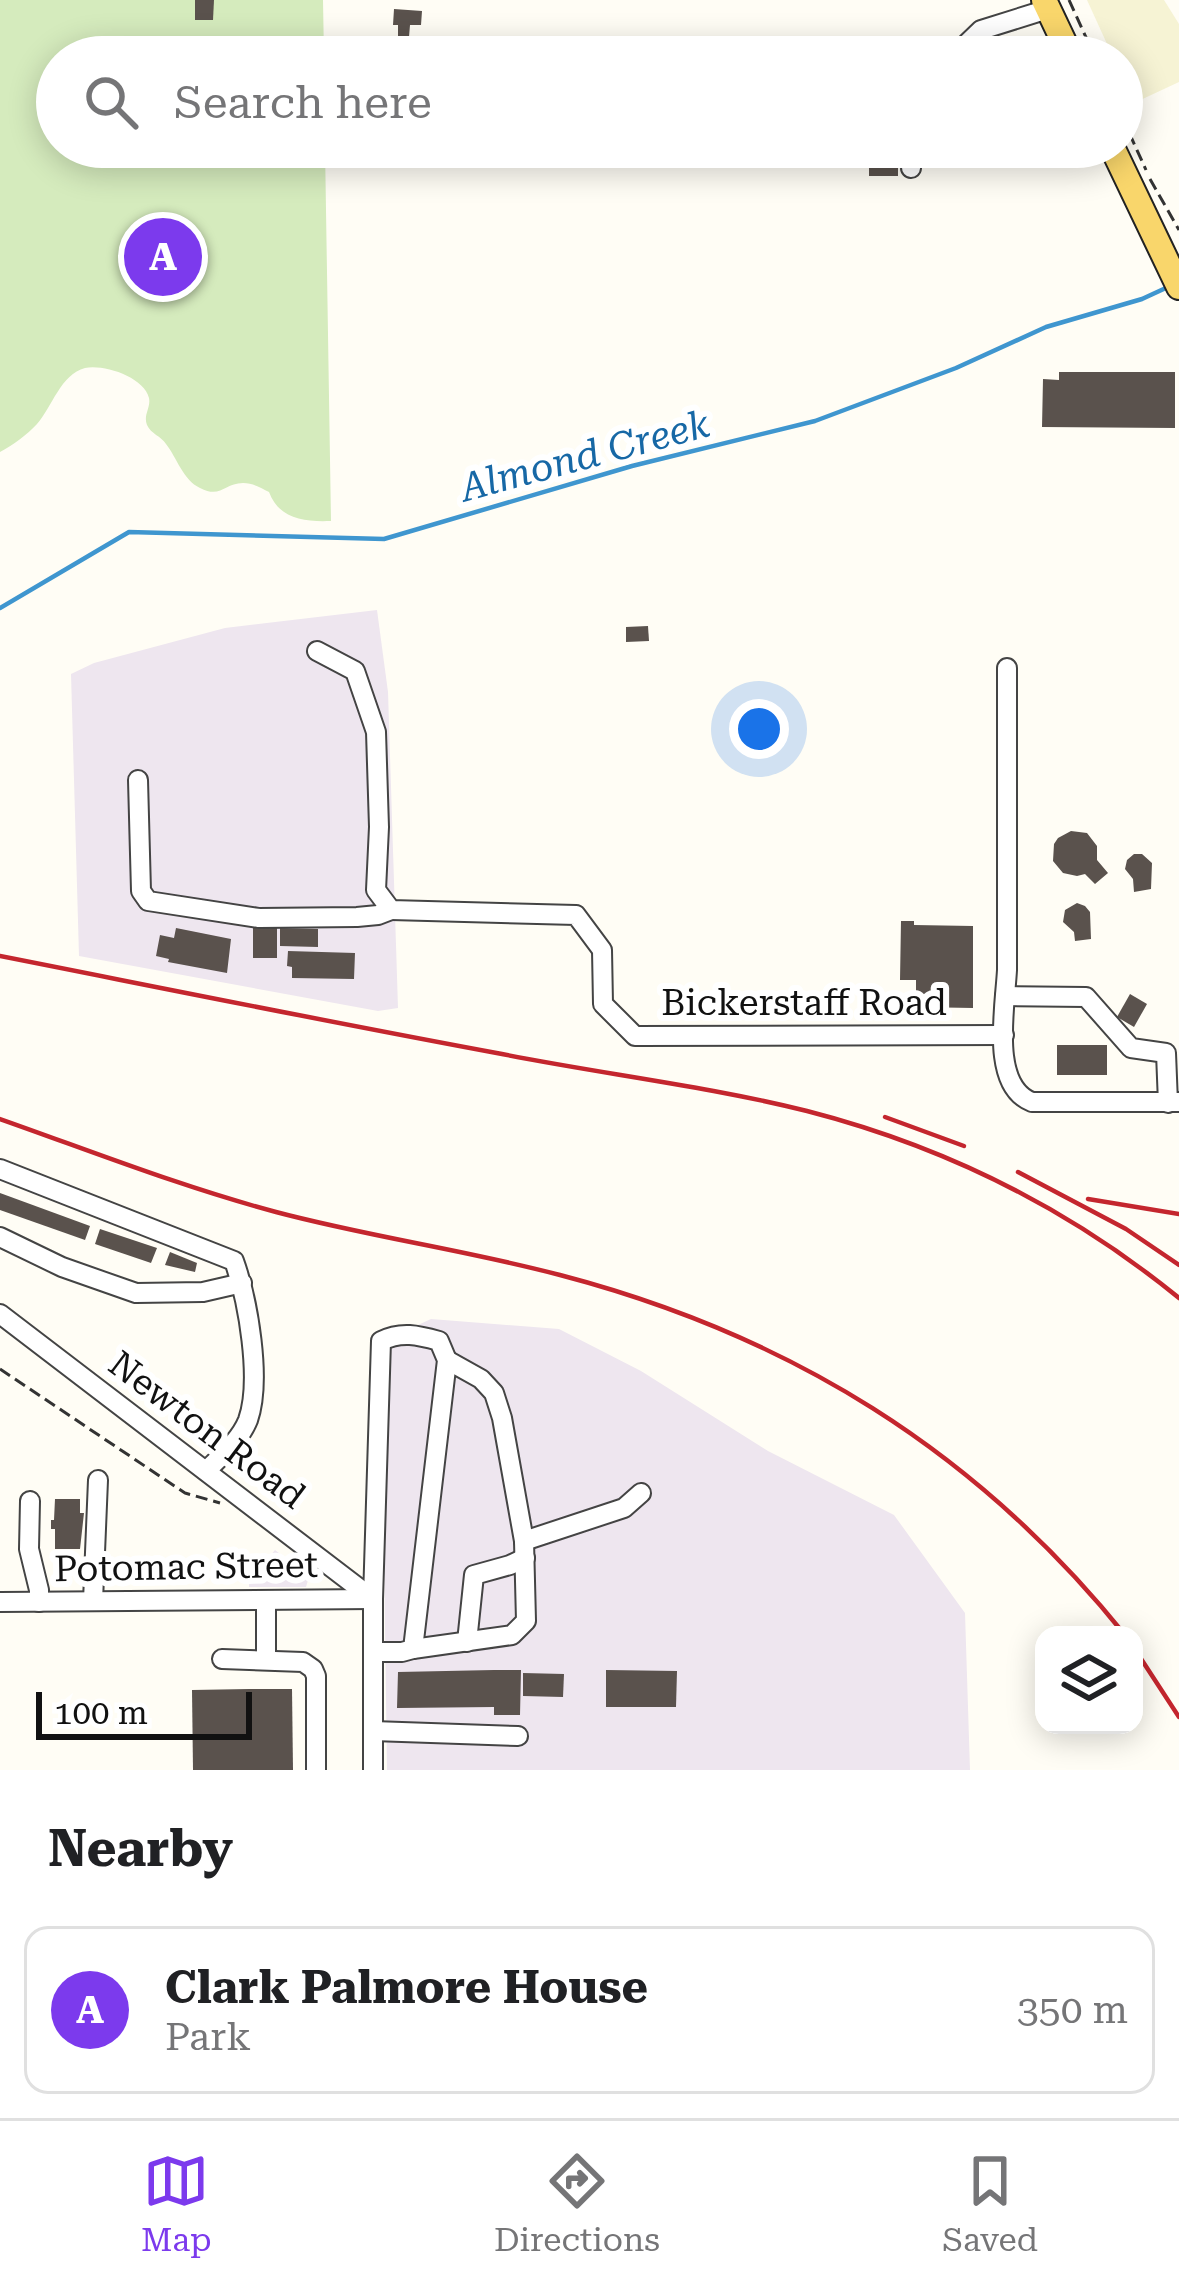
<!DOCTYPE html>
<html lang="en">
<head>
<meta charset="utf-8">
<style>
	:root { --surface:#fff; --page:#f2f2f2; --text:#202124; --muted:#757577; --line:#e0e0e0; --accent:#7c3aed }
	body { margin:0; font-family:"Roboto Serif",serif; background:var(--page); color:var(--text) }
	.controls { position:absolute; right:36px; bottom:36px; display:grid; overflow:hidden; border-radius:24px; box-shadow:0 6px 30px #0003 }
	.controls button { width:108px; height:108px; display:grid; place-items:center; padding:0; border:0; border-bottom:3px solid var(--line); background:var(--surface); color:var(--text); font:60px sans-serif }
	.scale { position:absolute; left:36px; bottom:30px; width:216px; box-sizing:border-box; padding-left:12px; border:6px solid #111; border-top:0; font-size:33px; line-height:42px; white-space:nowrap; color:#111; -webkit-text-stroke:9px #fff; paint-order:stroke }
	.you { position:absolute; left:759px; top:729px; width:42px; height:42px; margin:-30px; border:9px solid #fff; border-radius:50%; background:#1a73e8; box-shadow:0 0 0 18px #1a73e833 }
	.badge { display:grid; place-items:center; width:78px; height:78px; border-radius:50%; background:var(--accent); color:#fff; font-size:39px; font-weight:700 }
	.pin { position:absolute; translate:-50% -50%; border:6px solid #fff; box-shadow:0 3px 12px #0006 }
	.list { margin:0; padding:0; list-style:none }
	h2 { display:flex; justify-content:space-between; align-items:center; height:156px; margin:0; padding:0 48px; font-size:51px }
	h2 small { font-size:39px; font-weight:400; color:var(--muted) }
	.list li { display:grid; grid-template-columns:78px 1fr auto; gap:36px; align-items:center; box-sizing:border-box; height:168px; margin:0 24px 24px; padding:0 24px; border:3px solid var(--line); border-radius:24px }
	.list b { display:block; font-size:45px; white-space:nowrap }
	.list p { margin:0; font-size:39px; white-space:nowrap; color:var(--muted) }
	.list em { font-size:39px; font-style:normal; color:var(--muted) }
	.icon { flex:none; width:66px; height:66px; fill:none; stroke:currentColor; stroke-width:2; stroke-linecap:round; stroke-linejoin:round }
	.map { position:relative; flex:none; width:1179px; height:1770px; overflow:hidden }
	.search { position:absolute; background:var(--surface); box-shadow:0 6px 30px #0003; left:36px; right:36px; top:36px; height:132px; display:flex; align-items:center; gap:30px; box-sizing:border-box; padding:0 42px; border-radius:66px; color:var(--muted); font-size:45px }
	.sheet { height:348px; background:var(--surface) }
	nav { display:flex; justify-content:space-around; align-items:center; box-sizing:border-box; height:168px; border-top:3px solid var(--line); background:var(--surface); font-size:33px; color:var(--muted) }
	nav a { display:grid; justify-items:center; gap:6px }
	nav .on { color:var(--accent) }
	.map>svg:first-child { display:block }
	.industrial { fill:#eee6ef }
	.farmland { fill:#f6f3d4 }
	.green { fill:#d5ebbd }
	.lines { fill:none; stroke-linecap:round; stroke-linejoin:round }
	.stream { stroke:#3f96cf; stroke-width:4.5 }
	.building { fill:#5a524d }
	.minor-casing { stroke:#444; stroke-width:22 }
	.major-casing { stroke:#222; stroke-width:28 }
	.path { stroke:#333; stroke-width:3; stroke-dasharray:12 6; stroke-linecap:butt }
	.minor { stroke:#fff; stroke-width:18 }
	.major { stroke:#f9d66b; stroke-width:24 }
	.rail { stroke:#c4262e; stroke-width:4.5 }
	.labels { text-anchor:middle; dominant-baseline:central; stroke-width:12; stroke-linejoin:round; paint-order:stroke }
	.street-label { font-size:36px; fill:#111; stroke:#fff }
	.water-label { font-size:39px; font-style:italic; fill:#1768a6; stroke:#fff }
</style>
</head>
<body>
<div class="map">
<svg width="1179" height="1770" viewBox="0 0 1179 1770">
	<rect width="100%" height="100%" fill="#fffdf5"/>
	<g class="industrial">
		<polygon points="377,610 388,692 398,1008 378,1011 79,956 71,674 94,663 225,628"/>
		<polygon points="431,1319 559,1329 641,1371 768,1451 894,1515 965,1613 970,1770 387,1770 381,1342"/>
		<polygon points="275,1550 309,1577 306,1587 249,1587 249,1567 262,1566"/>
	</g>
	<polygon class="farmland" points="1087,0 1164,0 1179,24 1179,82 1134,103 1122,77 1122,57 1113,57"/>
	<path class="green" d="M0,0H323L324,57H57V147H325L331,521C304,522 279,519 269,492C261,488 253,483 243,483C224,483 221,499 200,488C183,480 177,458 166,444C161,436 151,434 147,425C143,415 151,408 149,398C144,377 104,364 85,368C61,374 52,407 37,424C27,435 13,445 0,452Z"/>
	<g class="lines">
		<polyline class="stream" points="0,608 129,532 384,539 632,466 815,421 956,368 1046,327 1142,299 1168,287"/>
	</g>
	<g class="building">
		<polygon points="195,0 214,0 213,20 195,20"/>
		<polygon points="394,9 422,11 421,25 410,25 409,37 398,36 398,25 393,25"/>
		<polygon points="820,147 898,147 898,176 869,176 869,158 820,158"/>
		<polygon points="1059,372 1175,372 1175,428 1042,427 1043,379 1059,380"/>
		<polygon points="648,626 649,641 626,642 626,627"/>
		<polygon points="1071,831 1087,833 1097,846 1097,860 1108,873 1095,884 1085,874 1077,876 1063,873 1053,861 1054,844 1058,838"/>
		<polygon points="1134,854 1142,854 1152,863 1151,889 1134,892 1133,879 1125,869 1127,860"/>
		<polygon points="1077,903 1085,906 1090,912 1091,939 1075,941 1074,932 1063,922 1065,910"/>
		<polygon points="901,921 914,921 914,925 973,926 973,1008 916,1007 916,980 900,980"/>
		<polygon points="176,928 231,939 227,973 168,962 169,959 156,956 160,935 174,938"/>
		<rect x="253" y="928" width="24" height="30"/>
		<polygon points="280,928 318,929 318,947 280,946"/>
		<polygon points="288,951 355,953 354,979 292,978 292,967 287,966"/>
		<polygon points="1130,994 1147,1004 1134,1027 1117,1017"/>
		<rect x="1057" y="1045" width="50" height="30"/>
		<polygon points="0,1193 90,1226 85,1240 0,1210"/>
		<polygon points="100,1229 157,1248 151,1263 95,1244"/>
		<polygon points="170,1252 197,1263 195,1272 165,1265"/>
		<polygon points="55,1499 80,1499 80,1513 84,1513 80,1549 55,1549 55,1529 51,1529 51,1520 54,1520"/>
		<polygon points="494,1670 521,1670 520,1715 494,1715 494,1707 397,1708 398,1672"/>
		<polygon points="606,1670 677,1671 676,1707 606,1707"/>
		<polygon points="523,1673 564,1674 563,1697 523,1696"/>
		<polygon points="249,1689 292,1689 293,1770 193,1770 192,1690"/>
	</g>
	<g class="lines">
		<defs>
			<g id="minor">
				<polyline points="953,57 981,30 1048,9"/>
				<polyline points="911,168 912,147"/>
				<polyline points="317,651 355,671 376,732 379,827 376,890 391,910 576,915 602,950 603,1004 635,1036 1004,1035"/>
				<path d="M1007,668V970C1005,1008 990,1086 1032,1102H1179"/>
				<polyline points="138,780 141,891 148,901 259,918 357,917 378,915 391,910"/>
				<polyline points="1005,996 1086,997 1131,1048 1166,1053 1168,1103"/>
				<path d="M0,1169L234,1261C248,1300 262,1380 248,1420C240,1440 221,1456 206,1471"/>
				<polyline points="0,1237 62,1267 136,1293 203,1292 242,1283"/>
				<polyline points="0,1314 373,1599"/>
				<polyline points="30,1501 29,1549 39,1590 39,1602"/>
				<polyline points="524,1541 624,1508 641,1493"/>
				<polyline points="93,1601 98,1480"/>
				<polyline points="0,1602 373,1599"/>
				<polyline points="467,1642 474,1575 510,1565 525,1558"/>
				<polyline points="413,1649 512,1635 526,1621 524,1541 502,1418 494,1393 481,1379 447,1360"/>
				<polyline points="222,1659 303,1662 313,1669 316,1676 316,1770"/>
				<polyline points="266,1660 266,1600"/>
				<polyline points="373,1731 518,1736"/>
				<path d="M373,1770V1599L381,1341C401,1331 418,1335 439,1341L447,1360L413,1649L402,1652H373"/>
			</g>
			<g id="major">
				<polyline points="1044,0 1071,57"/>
				<polyline points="1112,147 1179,287"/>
			</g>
		</defs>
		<use href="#minor" class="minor-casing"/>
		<use href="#major" class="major-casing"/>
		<g class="path">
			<polyline points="1069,0 1095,57"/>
			<polyline points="1122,117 1146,170"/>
			<polyline points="1150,179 1179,230"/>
			<polyline points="0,1369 185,1493 220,1503"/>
		</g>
		<use href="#minor" class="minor"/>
		<use href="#major" class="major"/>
		<g class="rail">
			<path d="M0,956C167,989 334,1023 502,1054C603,1074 707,1086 807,1111C943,1146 1070,1209 1179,1298"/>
			<polyline points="885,1117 964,1146"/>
			<path d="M0,1119C91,1151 182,1187 276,1212C370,1237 466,1250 560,1275C789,1335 976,1450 1125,1635"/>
			<polyline points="1018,1172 1126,1229 1179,1265"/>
			<polyline points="1088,1199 1179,1214"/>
			<polyline points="1134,1648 1179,1717"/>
		</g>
	</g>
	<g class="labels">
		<g class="street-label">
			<text x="804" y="1003">Bickerstaff Road</text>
			<text transform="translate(207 1430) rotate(37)">Newton Road</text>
			<text transform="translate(186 1567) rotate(-1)">Potomac Street</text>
		</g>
		<g class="water-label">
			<text transform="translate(585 456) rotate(-15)">Almond Creek</text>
		</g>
	</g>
</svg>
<div class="controls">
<button><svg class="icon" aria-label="layers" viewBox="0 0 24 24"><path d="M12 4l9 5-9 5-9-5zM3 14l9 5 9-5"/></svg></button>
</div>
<div class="scale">100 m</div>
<div class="you"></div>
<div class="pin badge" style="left:163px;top:257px">A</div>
<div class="search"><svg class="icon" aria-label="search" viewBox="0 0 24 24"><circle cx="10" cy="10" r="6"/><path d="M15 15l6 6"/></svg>Search here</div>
</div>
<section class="sheet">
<h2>Nearby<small></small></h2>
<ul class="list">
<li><span class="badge">A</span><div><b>Clark Palmore House</b><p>Park</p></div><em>350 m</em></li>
</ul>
</section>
<nav>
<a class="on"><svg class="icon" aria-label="map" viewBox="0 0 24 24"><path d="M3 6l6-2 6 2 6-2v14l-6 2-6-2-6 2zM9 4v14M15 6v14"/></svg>Map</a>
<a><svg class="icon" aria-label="directions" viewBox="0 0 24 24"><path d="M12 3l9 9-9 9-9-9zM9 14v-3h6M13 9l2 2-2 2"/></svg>Directions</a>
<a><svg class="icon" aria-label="saved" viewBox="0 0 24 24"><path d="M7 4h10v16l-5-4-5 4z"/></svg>Saved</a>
</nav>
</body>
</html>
